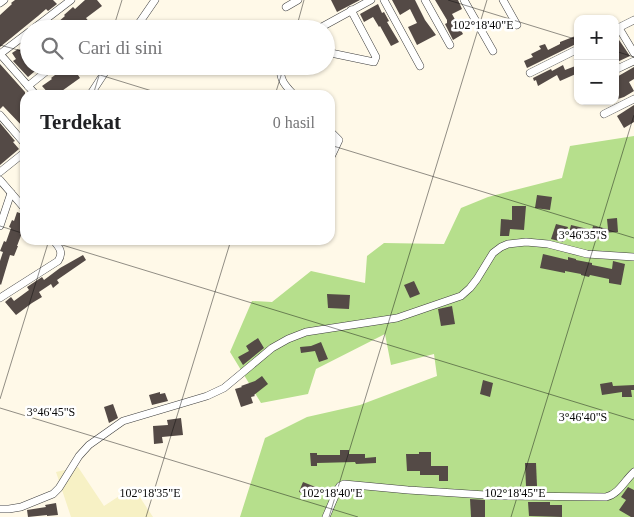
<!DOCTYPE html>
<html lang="id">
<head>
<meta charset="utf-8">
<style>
	:root { --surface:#fff; --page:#f2f2f2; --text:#202124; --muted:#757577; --line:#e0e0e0 }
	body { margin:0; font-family:Georgia,serif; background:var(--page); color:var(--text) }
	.controls { position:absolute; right:15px; top:15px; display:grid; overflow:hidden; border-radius:10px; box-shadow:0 1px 4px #0004 }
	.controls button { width:45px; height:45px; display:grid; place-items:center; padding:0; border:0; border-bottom:1px solid var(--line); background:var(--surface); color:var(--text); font:25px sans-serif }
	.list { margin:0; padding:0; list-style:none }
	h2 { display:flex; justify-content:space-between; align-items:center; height:65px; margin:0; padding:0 20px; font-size:21px }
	h2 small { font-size:16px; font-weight:400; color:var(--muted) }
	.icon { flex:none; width:28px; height:28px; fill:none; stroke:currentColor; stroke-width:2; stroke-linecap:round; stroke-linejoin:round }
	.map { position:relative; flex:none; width:634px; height:517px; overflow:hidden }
	.search { position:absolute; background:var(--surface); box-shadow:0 1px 4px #0004; left:20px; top:20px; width:315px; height:55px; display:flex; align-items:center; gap:12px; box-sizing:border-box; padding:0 18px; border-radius:28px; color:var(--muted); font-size:19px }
	.panel { position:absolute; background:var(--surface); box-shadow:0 1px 4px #0004; left:20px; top:90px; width:315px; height:155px; border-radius:15px }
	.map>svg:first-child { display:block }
	.farmland { fill:#f7f1c5 }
	.forest { fill:#b6df8c }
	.building { fill:#544a46 }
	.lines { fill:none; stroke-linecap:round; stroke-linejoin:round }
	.street-casing { stroke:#3d3d3d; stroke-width:8 }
	.street { stroke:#fff; stroke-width:7 }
	.ticks { fill:none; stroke:#0a0a0a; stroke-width:1; stroke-opacity:0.45 }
	.ticks-label { font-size:12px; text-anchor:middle; fill:#0a0a0a; stroke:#fff; stroke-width:5; stroke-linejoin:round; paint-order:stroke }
</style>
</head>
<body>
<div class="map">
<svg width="634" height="517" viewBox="0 0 634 517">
	<rect width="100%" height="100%" fill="#fff9e8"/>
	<polygon class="farmland" points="78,467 104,506 133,487 153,517 71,517 56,472"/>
	<polygon class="forest" points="634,136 634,517 240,517 265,438 307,417 360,405 437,376 434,354 391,365 385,334 316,369 308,394 261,403 230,352 252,301 272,302 311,271 365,283 367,256 384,243 444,244 461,208 488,197 562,178 570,146"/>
	<g class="building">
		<polygon points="15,0 53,0 57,4 48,11 46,9 38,16 0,47 0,15 12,4 11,3"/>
		<polygon points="85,0 97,0 102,6 86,18 95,29 50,29 65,16 64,15 73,7 75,9"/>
		<polygon points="331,0 360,0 337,12"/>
		<polygon points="392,0 415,0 425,20 436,35 417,45 408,27 417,23 410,9 400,15"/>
		<polygon points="435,0 458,0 462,9 452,14 463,34 453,40 445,24 447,23 447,20"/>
		<polygon points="378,4 382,13 384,12 389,21 387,22 399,42 391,46 380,26 379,27 373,17 364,22 360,14"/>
		<polygon points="615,34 630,56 615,63"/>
		<polygon points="578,35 578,43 527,68 524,61 533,57 531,54 541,49 539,46 545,44 548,50 560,44 560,42"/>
		<polygon points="29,42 29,66 41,66 28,77 13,61 16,59 12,53 18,49 19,50"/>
		<polygon points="0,64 25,92 25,129 3,106 0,109"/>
		<polygon points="563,65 565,70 578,65 578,73 560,81 557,75 538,86 536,80 534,81 533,78 551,69 552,71"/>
		<polygon points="67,66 72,66 80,78 59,93 61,95 50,95 42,86 52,79 51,78"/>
		<polygon points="634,67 634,79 629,82 634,91 624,97 615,100 615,78"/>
		<polygon points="634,105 634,122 624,128 617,116"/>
		<polygon points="0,123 15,141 13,142 19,149 0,165"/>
		<polygon points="537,195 552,197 550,210 535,208"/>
		<polygon points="512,206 526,206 524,230 510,229 509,236 500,236 501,219 512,220"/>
		<polygon points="17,212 25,215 25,225 17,246 18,246 14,256 10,255 1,285 0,284 0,261 3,252 0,251 4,241 6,242 11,228 9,227 12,220 14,221"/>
		<polygon points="617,218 618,232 600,233 599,239 569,233 571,225 592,230 593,226 608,229 607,219"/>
		<polygon points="556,224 568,227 563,242 551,239"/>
		<polygon points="543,254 568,260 568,257 576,259 576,260 592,263 592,265 612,269 613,261 625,264 621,285 609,283 609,279 590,275 589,277 581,275 581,274 565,271 565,273 540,268"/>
		<polygon points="83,255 86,260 57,280 59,283 53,288 51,284 39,292 42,297 32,303 16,315 5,302 11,297 14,301 29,290 27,287 42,277 44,280 60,268"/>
		<polygon points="414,281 420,294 410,298 404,285"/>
		<polygon points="327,294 350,295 349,309 328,308"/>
		<polygon points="452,306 455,324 441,326 438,309"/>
		<polygon points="258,338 264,348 243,365 238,357 249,351 246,346"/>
		<polygon points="321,342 328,359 319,362 315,351 301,353 300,347 311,346"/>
		<polygon points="262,376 268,384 254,395 255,396 251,397 253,403 241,407 235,389 242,387 241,386 255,381"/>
		<polygon points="483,380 493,383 490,397 480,394"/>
		<polygon points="612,382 613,386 634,385 634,390 631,390 632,397 622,397 622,392 602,395 600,384"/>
		<polygon points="160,392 160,394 165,393 168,401 152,405 149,395"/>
		<polygon points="113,404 118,418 109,423 104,407"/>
		<polygon points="181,418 183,435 162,437 163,443 154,444 153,426 168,425 167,420"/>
		<polygon points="340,450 349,450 349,454 365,454 365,458 376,457 376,463 356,464 355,462 317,463 317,466 311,466 310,453 317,453 317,455 340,455"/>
		<polygon points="419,452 431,452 431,466 448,466 448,481 439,481 439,475 420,475 420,471 407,471 406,454 419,454"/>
		<polygon points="525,463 536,463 537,486 526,486"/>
		<polygon points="303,482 318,488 314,498 299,492"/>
		<polygon points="628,487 634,490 634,517 631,517 619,510 626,500 621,497"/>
		<polygon points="470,499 485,500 485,517 471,517"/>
		<polygon points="528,502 550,502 550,505 562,505 562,517 529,516"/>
		<polygon points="56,503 58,515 47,516 47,515 28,517 27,510 46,507 45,505"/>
	</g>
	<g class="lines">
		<defs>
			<g id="street">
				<polyline points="384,0 420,66"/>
				<polyline points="425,0 450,45"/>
				<polyline points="464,0 493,51"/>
				<polyline points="503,0 517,25"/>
				<polyline points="0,3 4,0"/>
				<polyline points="286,7 298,0"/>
				<polyline points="619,28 634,53"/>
				<polyline points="33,29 71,0"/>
				<polyline points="135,29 155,0"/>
				<polyline points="318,29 371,0"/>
				<polyline points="616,29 634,20"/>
				<polyline points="29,32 0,54 36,95"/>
				<polyline points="326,52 374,62 376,57 351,10"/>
				<path d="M280,66C280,81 285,85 294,95"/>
				<polyline points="615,70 634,61"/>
				<polyline points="530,73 578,49"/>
				<polyline points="28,86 53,66"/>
				<polyline points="90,95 109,66"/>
				<polyline points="604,114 634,99"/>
				<polyline points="0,115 25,144"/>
				<polyline points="330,131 339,140 330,159"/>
				<polyline points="0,172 25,152"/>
				<polyline points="0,180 25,209"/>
				<polyline points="0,226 11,193"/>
				<path d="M0,298L58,261C64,252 59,247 53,240"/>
				<polyline points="0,509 9,509 21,507 53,494 59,488 79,456 89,445 123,421 207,396 224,388 272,348 288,339 306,332 397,318 461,296 470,288 477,279 493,253 501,247 508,244 526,242 548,244 587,254 634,257"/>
				<path d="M326,517L338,489L340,486L344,484L408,490L501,496L606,497C619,494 625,480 634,472"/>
			</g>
		</defs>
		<use href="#street" class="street-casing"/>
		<use href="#street" class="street"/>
	</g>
	<path class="ticks" d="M448,0L578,40M113,29L122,0M296,29L304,0M0,45L29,53M615,51L634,57M71,66L165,95M93,95L102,66M275,95L284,66M330,145L634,238M0,226L25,234M46,240L634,420M0,399L49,240M0,408L358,517M146,517L231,240M329,517L487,0M511,517L634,115"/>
	<g class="ticks-label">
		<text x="483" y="29">102°18'40"E</text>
		<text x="583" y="239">3°46'35"S</text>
		<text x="51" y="416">3°46'45"S</text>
		<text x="583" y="421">3°46'40"S</text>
		<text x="150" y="497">102°18'35"E</text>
		<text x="332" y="497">102°18'40"E</text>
		<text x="515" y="497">102°18'45"E</text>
	</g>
</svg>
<div class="controls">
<button>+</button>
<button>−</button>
</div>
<div class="search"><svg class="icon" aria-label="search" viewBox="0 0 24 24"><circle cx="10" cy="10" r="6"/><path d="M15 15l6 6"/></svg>Cari di sini</div>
<section class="panel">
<h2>Terdekat<small>0 hasil</small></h2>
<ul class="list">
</ul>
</section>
</div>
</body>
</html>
